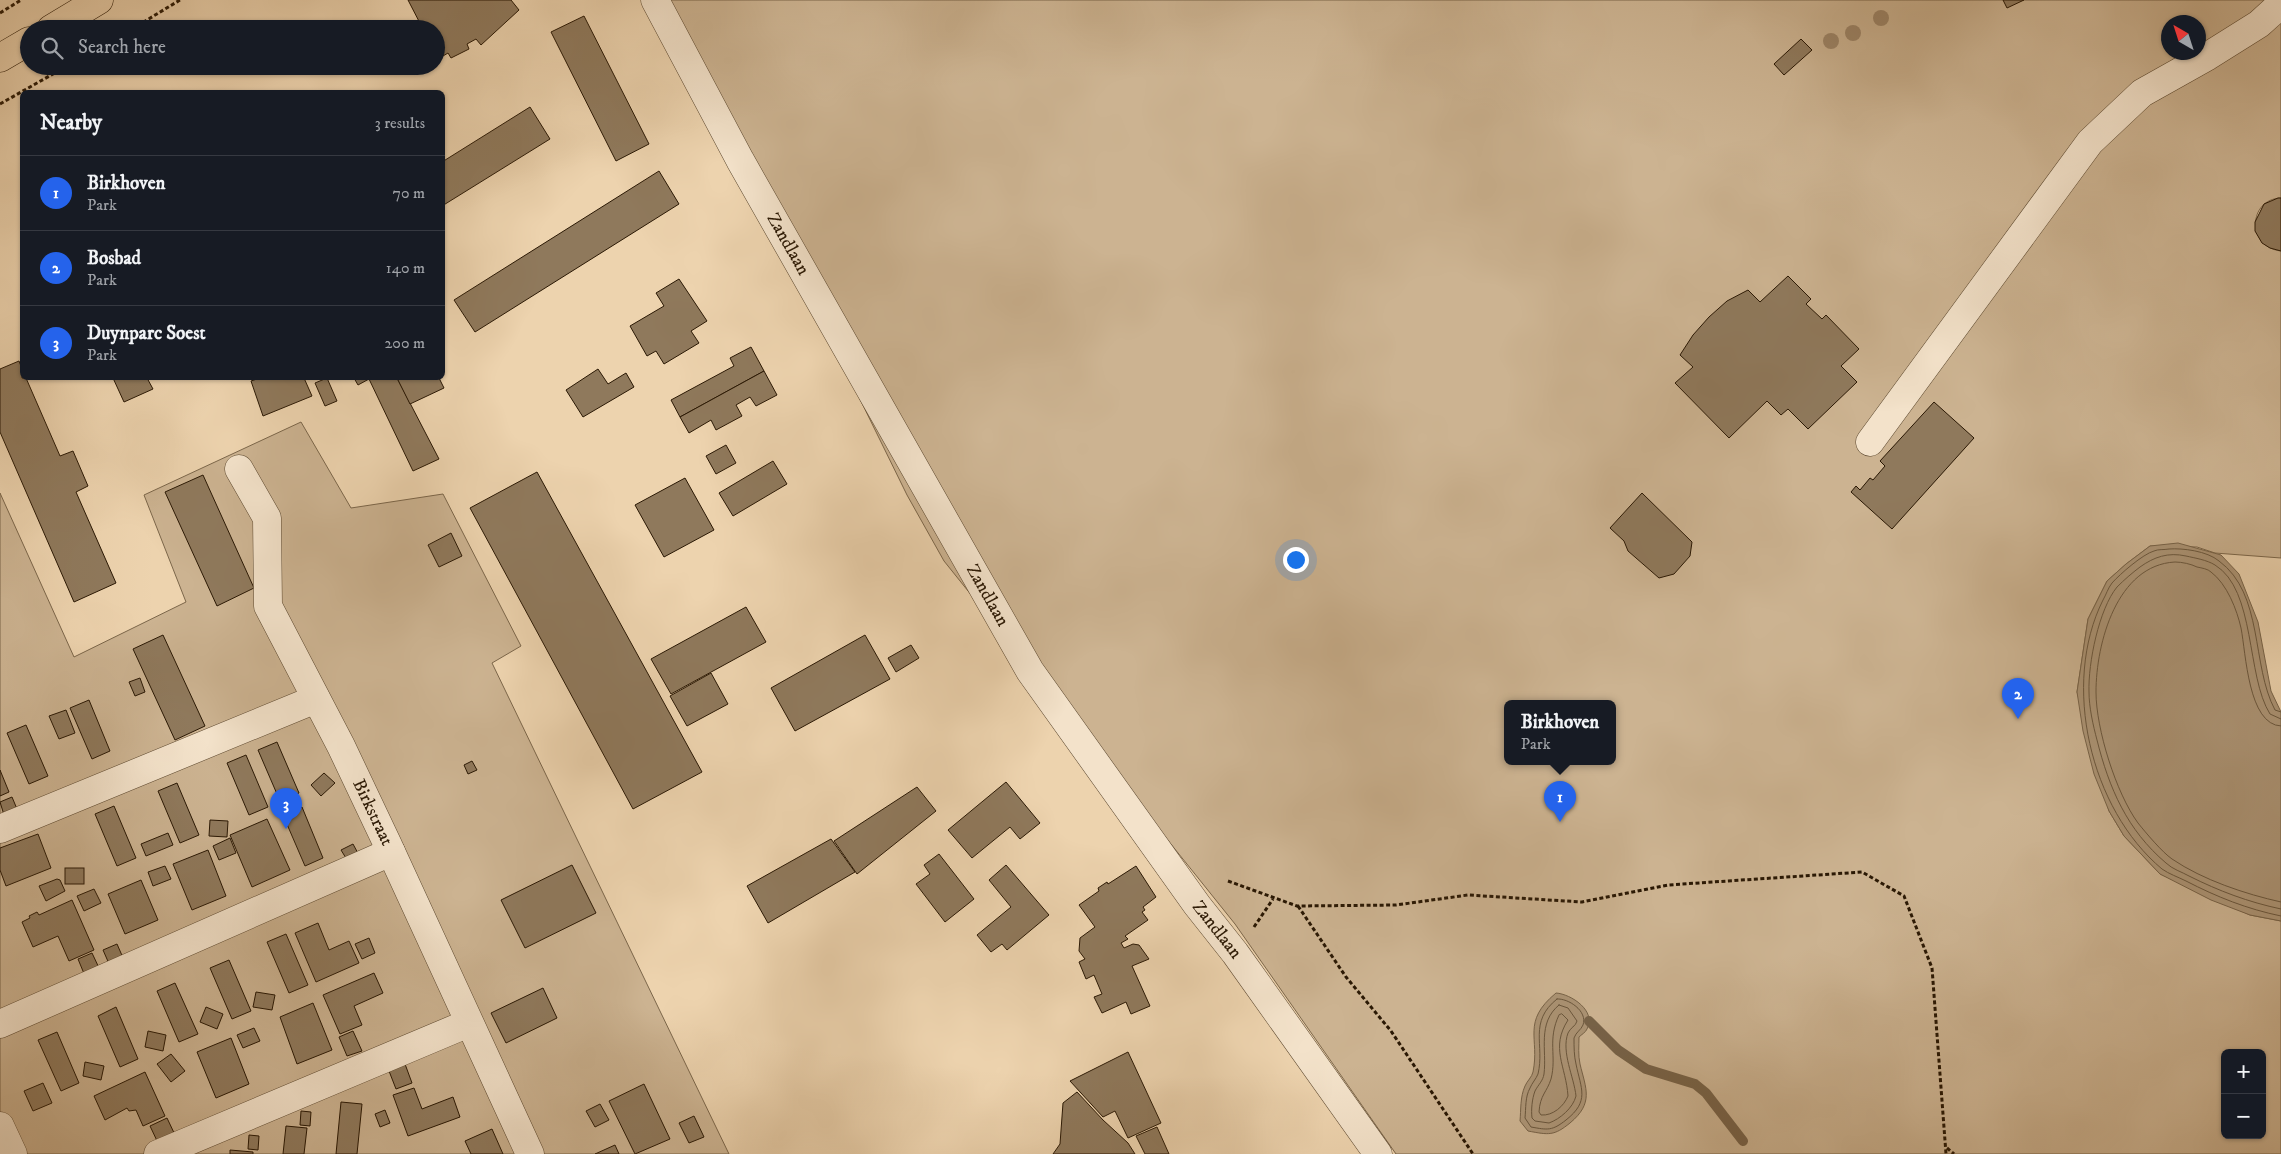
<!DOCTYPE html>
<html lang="en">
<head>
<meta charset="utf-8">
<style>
	:root { --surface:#171b24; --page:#242831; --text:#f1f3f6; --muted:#9ea1a6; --line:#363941; --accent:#2563eb }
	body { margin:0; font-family:"IM FELL DW Pica",serif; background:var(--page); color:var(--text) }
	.controls { position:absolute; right:15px; bottom:15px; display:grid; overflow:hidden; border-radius:8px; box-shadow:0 1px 4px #0004 }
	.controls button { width:45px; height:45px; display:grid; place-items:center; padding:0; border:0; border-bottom:1px solid var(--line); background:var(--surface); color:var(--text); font:25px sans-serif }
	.compass { position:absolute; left:2161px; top:15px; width:45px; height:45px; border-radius:50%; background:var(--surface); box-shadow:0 1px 4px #0004; rotate:321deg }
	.you { position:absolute; left:1295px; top:559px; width:18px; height:18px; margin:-12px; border:4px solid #fff; border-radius:50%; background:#1a73e8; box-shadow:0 0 0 8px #1a73e833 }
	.badge { display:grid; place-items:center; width:32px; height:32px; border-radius:50%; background:var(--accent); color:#fff; font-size:16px; font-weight:700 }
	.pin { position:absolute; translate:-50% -41px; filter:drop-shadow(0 1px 2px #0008) }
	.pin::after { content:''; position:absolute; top:26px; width:18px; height:15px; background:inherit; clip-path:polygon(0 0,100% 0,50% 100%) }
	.popup { position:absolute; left:1504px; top:700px; width:112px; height:65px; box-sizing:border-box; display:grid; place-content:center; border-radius:8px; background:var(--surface); filter:drop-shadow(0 1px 4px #0005); font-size:16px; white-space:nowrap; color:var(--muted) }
	.popup b { font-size:19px; color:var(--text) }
	.popup::after { content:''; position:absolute; left:50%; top:100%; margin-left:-10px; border:10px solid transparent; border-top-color:var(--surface) }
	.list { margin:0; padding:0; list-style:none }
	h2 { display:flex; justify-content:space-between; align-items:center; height:65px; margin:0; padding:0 20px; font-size:21px }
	h2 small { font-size:16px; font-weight:400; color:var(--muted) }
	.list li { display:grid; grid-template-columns:32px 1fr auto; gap:15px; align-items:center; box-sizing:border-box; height:75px; padding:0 20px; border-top:1px solid var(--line) }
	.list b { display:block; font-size:19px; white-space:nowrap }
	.list p { margin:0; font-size:16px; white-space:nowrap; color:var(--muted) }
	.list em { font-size:16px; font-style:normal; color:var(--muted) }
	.icon { flex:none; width:28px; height:28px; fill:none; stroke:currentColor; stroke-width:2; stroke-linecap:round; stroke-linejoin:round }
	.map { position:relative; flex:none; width:2281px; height:1154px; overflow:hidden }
	.search { position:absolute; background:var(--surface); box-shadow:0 1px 4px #0004; left:20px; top:20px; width:425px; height:55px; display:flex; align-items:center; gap:12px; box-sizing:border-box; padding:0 18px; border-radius:28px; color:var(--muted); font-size:19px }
	.panel { position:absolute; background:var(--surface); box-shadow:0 1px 4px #0004; left:20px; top:90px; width:425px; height:290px; border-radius:8px }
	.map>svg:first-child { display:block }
	.green { fill:#ccb391; stroke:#7b664a; fill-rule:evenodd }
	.water { fill:#ab9374; stroke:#776247 }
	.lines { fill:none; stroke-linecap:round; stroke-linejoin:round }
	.shore { stroke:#6a563c; stroke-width:1 }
	.stream { stroke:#776247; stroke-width:10 }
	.building { fill:#8f795c; stroke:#2a1804 }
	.minor-casing { stroke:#5b472e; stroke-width:29 }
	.major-casing { stroke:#2a1804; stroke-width:29 }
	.path { stroke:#2a1804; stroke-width:3; stroke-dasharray:4 2.5; stroke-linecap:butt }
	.minor { stroke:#f3e2ca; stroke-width:28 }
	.major { stroke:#edd3ae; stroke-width:28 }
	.tree { fill:#9d8568 }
	.labels { text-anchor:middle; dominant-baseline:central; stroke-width:4.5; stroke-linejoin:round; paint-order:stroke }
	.street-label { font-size:18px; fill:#2a1804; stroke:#f3e2ca }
</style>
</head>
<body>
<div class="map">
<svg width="2281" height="1154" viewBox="0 0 2281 1154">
	<rect width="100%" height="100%" fill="#edd3ae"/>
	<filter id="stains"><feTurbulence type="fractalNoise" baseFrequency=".004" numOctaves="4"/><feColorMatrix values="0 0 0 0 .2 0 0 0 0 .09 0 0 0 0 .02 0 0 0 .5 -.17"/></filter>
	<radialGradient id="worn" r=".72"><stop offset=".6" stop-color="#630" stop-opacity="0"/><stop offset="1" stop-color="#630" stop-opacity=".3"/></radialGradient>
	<g class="green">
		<path d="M664,0H2281V198C2248,199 2246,247 2281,251V558L2215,553L2197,547L2150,546L2126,564L2107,581L2088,619L2077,692L2109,811L2124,836L2160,874L2250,915L2281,921V1154H1396L1235,924L944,561L907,495ZM2168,22H2198V52H2168ZM1508,703H1612V761H1508ZM2225,1053H2262V1135H2225Z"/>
		<polygon points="301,422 351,508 443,494 521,646 492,663 729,1154 0,1154 0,493 74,657 186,602 144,495"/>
	</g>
	<g class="water">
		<polygon points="2178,543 2221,555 2239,574 2258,622 2271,691 2281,712 2281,921 2250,915 2211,900 2160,874 2124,836 2109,811 2094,774 2083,731 2077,692 2088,619 2107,581 2126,564 2150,546"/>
		<path d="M1556,993C1571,994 1597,1011 1587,1029C1586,1032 1581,1035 1579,1037C1579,1046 1578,1055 1580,1064C1586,1089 1594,1103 1570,1123C1554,1136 1549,1135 1528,1131L1520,1121C1521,1110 1520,1097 1525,1086C1527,1081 1532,1077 1533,1072C1540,1038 1521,1022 1556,993Z"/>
	</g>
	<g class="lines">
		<g class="shore">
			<path d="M2281,712L2275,710C2251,665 2264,594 2219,561C2207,551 2183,548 2169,549C2164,550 2158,549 2154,551C2143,554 2120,574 2112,583C2108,588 2106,595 2103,600C2061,684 2090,809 2162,869C2169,874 2178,877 2186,881C2217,897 2247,909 2281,916"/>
			<path d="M2281,719L2270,714C2246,676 2256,590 2215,565C2207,560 2195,558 2186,556C2168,552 2154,557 2140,567C2132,573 2124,580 2117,587C2099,609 2088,663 2089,692C2089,707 2093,725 2097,740C2109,788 2127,830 2166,863C2172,869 2182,872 2189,876C2219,891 2248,902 2281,909"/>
			<path d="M2281,726C2248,725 2246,653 2241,628C2237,610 2227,584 2211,572C2208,569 2202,568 2197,567C2191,564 2182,562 2175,562C2117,565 2096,643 2096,692C2096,729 2116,793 2138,823C2146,833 2162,852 2172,859C2203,880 2245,894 2281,902"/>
			<path d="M1557,999C1568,998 1588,1011 1583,1025C1581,1030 1576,1032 1574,1038C1574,1047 1574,1056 1576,1064C1581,1089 1590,1101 1566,1120C1552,1131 1548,1130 1531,1127L1525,1118C1526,1108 1525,1097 1530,1088C1532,1083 1536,1079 1538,1074C1545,1045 1528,1022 1557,999Z"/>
			<path d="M1559,1005L1568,1008L1577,1021C1576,1026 1570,1028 1568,1033C1561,1052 1574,1077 1576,1096C1573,1108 1560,1119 1549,1123L1535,1121L1532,1118C1531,1110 1532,1099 1535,1091C1538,1085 1543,1081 1544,1074C1547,1050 1537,1023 1559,1005Z"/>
			<path d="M1562,1014L1568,1020C1550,1048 1566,1066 1568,1096C1564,1106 1553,1116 1541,1115L1539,1112C1540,1095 1547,1092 1551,1079C1557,1056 1547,1040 1559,1015Z"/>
		</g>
		<polyline class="stream" points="1589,1021 1618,1050 1646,1069 1695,1084 1706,1093 1743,1141"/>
	</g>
	<g class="building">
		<polygon points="408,0 511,0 519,10 481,45 476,39 467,44 469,49 451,58 448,53 438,59 436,55 436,29 423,29"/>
		<polygon points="2003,0 2024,0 2007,8"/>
		<polygon points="584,16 649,144 616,161 551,32"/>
		<polygon points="1801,39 1812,50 1784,75 1774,64"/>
		<polygon points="530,107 550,139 442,206 442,162"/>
		<polygon points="659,171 679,204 475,332 454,300"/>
		<polygon points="2278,198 2281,198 2281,251 2270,248 2262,243 2255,231 2255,222 2264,204"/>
		<polygon points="1788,276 1811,299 1806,304 1822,319 1826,315 1859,349 1841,366 1857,382 1808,429 1788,409 1781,415 1767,401 1729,438 1675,383 1693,367 1680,355 1693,335 1709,317 1727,301 1748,290 1760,302"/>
		<polygon points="679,279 707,321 691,331 699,343 664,364 656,351 647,356 630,326 664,306 656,293"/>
		<polygon points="751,347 764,371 680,417 671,400 734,366 730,358"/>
		<polygon points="19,361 22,369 22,378 26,378 60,456 73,451 88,486 76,492 116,583 74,602 0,432 0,369"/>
		<polygon points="598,369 608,384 626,373 634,387 583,417 566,390"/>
		<polygon points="764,371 777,395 756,406 750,397 736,405 742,416 716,430 711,420 689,433 680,417"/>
		<polygon points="113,378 147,378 153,389 124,402"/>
		<polygon points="260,378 306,378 304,378 312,396 263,416 251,381"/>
		<polygon points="327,378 337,401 325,406 315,383"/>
		<polygon points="354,378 397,378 439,459 413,471 369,379 358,385"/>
		<polygon points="397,378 439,378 444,388 410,404"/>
		<polygon points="1934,402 1974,438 1892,529 1851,492 1856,486 1860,490 1870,478 1873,480 1885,466 1880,461"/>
		<polygon points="726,445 736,463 716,474 706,456"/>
		<polygon points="773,461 787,484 733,516 719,493"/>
		<polygon points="537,472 702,772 633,809 470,508"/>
		<polygon points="203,475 254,588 217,606 165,492"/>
		<polygon points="685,478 714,530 664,557 635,505"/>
		<polygon points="1642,493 1692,542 1690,556 1674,574 1659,578 1628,551 1624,541 1610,528"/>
		<polygon points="451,533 462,556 439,567 428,545"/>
		<polygon points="746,607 766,642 671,694 651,659"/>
		<polygon points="163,635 205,726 175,740 133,649"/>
		<polygon points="865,635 890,679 795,731 771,688"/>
		<polygon points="911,645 919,658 896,672 888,658"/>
		<polygon points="711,673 728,704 687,726 670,696"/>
		<polygon points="140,678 145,692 135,696 129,682"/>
		<polygon points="89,700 110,751 92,759 70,708"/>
		<polygon points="66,710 75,733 59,739 49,716"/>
		<polygon points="26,725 48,776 29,784 7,733"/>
		<polygon points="277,742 299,793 280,801 258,750"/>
		<polygon points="246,755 268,807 249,815 227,763"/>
		<polygon points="472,761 477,770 468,774 464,765"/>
		<polygon points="0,770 9,792 0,796"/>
		<polygon points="324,773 335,783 321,796 311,785"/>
		<polygon points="1006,782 1040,823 1020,839 1010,827 972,858 948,830"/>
		<polygon points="177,783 199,835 180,843 158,791"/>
		<polygon points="917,787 936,811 857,874 834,841"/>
		<polygon points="12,797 17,809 4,815 0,802"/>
		<polygon points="114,806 136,858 117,866 95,814"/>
		<polygon points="302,807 323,858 305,866 283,815"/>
		<polygon points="267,819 290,870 252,887 230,835"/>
		<polygon points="210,820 228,821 227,837 209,836"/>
		<polygon points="168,833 173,845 146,856 141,844"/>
		<polygon points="38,834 51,868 6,886 0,870 0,848"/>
		<polygon points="230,838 236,853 219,860 213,846"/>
		<polygon points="831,839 855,872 768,923 747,886"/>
		<polygon points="353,844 360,857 349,863 341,850"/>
		<polygon points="208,850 226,896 192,910 173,864"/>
		<polygon points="939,854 974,899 945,922 916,884 930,874 924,865"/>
		<polygon points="572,865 596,913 525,948 501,900"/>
		<polygon points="1006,865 1049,915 1007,950 1002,944 991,952 977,935 1011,907 989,880"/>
		<polygon points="165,866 171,879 153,886 148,872"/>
		<polygon points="1136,866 1156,897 1143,907 1145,910 1142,912 1148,920 1125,936 1128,939 1121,943 1124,948 1133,944 1139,945 1149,959 1132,966 1150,1006 1131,1014 1126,1002 1102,1013 1094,997 1102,994 1094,975 1086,979 1079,962 1085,959 1079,951 1080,938 1095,927 1079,905 1099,891 1098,888 1107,882 1108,884"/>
		<rect x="65" y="868" width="19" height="16"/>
		<polygon points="57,879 60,880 65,891 46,901 39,886"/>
		<polygon points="141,880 158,920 125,934 108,894"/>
		<polygon points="94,889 101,903 84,911 77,896"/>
		<polygon points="72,900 94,950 69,961 58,936 33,947 22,922 30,918 29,916 37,912 39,915"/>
		<polygon points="318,923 329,950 349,941 359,963 316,982 295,933"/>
		<polygon points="286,934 308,985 289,993 267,942"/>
		<polygon points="369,938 375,953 362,959 355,944"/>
		<polygon points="117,944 124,960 110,966 103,950"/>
		<polygon points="92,953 100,970 85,976 78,959"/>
		<polygon points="229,960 251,1011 232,1019 210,968"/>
		<polygon points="374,973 383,993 354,1006 362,1025 340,1034 323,995"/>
		<polygon points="175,983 198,1034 179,1042 157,991"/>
		<polygon points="543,988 557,1018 506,1043 491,1013"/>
		<polygon points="256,992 275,995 272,1010 253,1007"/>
		<polygon points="313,1003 332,1050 297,1064 280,1017"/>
		<polygon points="116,1007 138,1059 120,1067 98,1016"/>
		<polygon points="206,1007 223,1014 217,1029 200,1022"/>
		<polygon points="254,1028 260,1041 243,1048 237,1035"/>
		<polygon points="148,1031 166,1035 163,1051 145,1047"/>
		<polygon points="353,1031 362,1051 347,1056 339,1037"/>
		<polygon points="57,1032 79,1083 61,1091 38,1040"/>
		<polygon points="231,1038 249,1084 216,1098 197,1052"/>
		<polygon points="1128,1052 1161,1123 1128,1138 1115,1111 1103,1117 1070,1081"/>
		<polygon points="171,1054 185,1071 171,1082 157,1064"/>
		<polygon points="85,1062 104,1066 101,1080 83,1076"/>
		<polygon points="405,1064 412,1083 396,1089 389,1071"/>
		<polygon points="145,1072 165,1116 143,1126 136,1110 129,1111 127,1108 105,1120 94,1096"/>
		<polygon points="43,1083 52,1103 33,1111 24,1091"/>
		<polygon points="644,1084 670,1139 635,1154 609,1101"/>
		<polygon points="414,1088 422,1109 453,1097 460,1117 408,1136 393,1095"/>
		<polygon points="1077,1092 1103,1120 1128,1143 1135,1154 1053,1154 1060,1144 1063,1103"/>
		<polygon points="341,1102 362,1104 357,1154 336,1154"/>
		<polygon points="600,1104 609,1120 595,1127 586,1111"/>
		<polygon points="385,1110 390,1123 380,1127 375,1114"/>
		<polygon points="301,1111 311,1112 310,1126 300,1125"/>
		<polygon points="694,1116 704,1137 689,1143 679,1123"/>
		<polygon points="167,1118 176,1137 159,1145 150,1126"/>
		<polygon points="286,1126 307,1128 304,1154 283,1154"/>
		<polygon points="1157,1127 1169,1154 1145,1154 1136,1136"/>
		<polygon points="492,1129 503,1154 471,1154 465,1141"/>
		<polygon points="249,1135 259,1136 258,1150 248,1149"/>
		<polygon points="615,1145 619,1154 595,1154"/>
		<polygon points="230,1150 253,1152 253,1154 230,1154"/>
	</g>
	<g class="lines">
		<defs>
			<g id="minor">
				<path id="s1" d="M655,0L740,160L1030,671L1197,905L1235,953L1378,1154"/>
				<polyline points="1870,442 2090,142 2142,93 2208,56 2259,24 2281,4"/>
				<path id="s2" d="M239,469L267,518L268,606L341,746L387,843L530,1154"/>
				<polyline points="0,829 316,699"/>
				<polyline points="0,1024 391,852"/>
				<polyline points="0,1126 13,1154"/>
				<polyline points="158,1154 469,1023"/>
			</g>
			<g id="major">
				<polyline points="51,29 99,0"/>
				<polyline points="0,58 29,41"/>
			</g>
		</defs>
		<use href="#minor" class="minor-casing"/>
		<use href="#major" class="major-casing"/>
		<g class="path">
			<polyline points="0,13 21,0"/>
			<polyline points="132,29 180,0"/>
			<polyline points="0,104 67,66"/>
			<polyline points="1228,881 1297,906 1396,905 1468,895 1582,902 1668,885 1862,872 1904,896 1932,968 1946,1154"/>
			<polyline points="1298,906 1346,977 1391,1031 1473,1154"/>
			<polyline points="1254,927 1273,899"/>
			<polyline points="1947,1148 1954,1154"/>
		</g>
		<use href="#minor" class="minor"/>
		<use href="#major" class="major"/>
	</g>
	<g class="tree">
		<circle cx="1881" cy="18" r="8"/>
		<circle cx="1853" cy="33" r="8"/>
		<circle cx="1831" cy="41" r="8"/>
	</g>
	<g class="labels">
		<g class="street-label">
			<text stroke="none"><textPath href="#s1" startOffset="278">Zandlaan</textPath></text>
			<text stroke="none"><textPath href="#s1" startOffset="682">Zandlaan</textPath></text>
			<text stroke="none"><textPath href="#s2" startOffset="376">Birkstraat</textPath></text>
			<text stroke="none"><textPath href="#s1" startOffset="1088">Zandlaan</textPath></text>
		</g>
	</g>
	<rect width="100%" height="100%" filter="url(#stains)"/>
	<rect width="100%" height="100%" fill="url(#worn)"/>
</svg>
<div class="controls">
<button>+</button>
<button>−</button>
</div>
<svg class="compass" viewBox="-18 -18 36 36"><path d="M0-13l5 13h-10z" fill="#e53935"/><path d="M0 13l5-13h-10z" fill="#9ea1a6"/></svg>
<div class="you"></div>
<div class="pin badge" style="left:1560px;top:822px">1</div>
<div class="popup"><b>Birkhoven</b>Park</div>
<div class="pin badge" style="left:2018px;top:719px">2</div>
<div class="pin badge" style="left:286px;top:829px">3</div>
<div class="search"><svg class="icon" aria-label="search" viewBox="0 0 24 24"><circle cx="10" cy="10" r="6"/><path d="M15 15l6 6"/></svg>Search here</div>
<section class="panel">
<h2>Nearby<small>3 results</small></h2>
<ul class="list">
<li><span class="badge">1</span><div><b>Birkhoven</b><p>Park</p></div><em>70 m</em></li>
<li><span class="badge">2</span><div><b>Bosbad</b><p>Park</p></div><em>140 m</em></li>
<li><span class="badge">3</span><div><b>Duynparc Soest</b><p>Park</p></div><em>200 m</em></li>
</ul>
</section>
</div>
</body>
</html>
